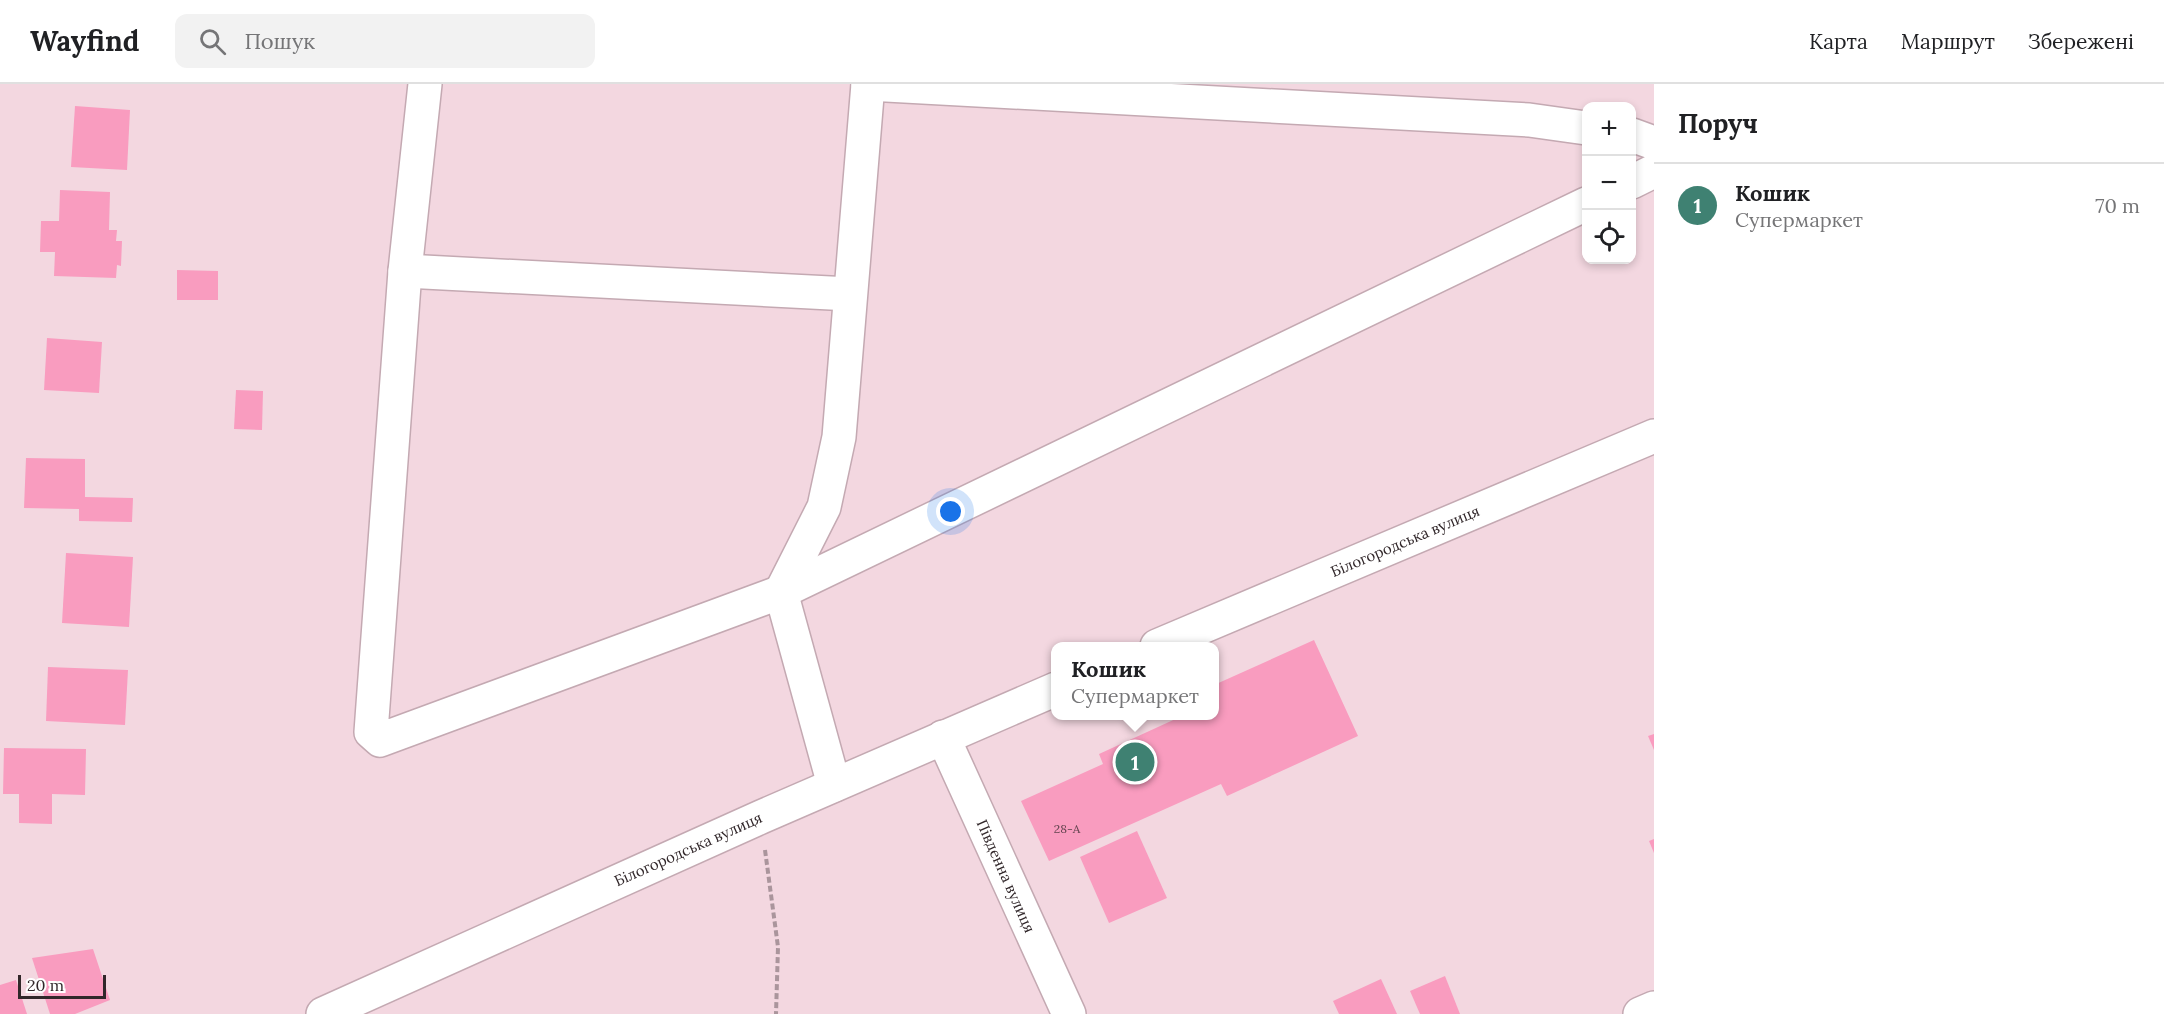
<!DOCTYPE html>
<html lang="uk">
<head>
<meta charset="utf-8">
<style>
	:root { --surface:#fff; --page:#f2f2f2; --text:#202124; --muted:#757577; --line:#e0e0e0; --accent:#3f8172 }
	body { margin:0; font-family:Lora,serif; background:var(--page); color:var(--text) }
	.controls { position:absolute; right:18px; top:18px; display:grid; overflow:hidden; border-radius:12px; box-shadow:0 3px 9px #0003 }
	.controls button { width:54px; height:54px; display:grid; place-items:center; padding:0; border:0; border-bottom:2px solid var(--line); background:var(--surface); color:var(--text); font:30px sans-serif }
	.scale { position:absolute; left:18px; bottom:15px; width:88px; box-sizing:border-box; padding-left:6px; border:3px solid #31272a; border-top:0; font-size:16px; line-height:21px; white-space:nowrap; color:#31272a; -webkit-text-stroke:4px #fff; paint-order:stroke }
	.you { position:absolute; left:951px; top:428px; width:21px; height:21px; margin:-15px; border:4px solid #fff; border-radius:50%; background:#1a73e8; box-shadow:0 0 0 9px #1a73e833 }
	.badge { display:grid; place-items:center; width:39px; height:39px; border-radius:50%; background:var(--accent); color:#fff; font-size:20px; font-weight:700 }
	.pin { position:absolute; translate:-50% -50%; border:3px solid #fff; box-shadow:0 2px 6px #0006 }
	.popup { position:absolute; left:1051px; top:558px; width:168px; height:78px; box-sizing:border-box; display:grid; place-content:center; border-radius:12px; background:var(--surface); filter:drop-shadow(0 2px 4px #0005); font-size:20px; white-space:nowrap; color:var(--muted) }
	.popup b { font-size:22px; color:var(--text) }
	.popup::after { content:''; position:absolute; left:50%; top:100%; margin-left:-12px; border:12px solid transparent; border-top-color:var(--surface) }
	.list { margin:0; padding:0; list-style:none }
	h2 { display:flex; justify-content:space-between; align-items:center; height:78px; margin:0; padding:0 24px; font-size:26px }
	h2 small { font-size:20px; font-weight:400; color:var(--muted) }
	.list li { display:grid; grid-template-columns:39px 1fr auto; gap:18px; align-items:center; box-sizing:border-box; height:84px; padding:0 24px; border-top:2px solid var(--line) }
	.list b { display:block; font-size:22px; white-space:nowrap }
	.list p { margin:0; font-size:20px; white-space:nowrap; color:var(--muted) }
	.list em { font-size:20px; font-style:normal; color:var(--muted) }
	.icon { flex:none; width:33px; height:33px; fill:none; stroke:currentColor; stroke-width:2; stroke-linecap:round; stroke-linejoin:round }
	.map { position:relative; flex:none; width:1654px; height:930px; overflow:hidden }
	header { display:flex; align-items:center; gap:36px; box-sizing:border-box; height:84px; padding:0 30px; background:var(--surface); border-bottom:2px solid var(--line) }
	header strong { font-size:28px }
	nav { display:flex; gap:33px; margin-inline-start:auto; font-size:21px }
	.search { width:420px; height:54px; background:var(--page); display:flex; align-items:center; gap:15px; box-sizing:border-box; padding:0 21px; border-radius:12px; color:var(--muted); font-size:22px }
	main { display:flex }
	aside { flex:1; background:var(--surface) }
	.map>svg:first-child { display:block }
	.building { fill:#f99cbf }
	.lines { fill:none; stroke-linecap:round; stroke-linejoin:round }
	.minor-casing { stroke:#c4a9b2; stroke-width:36 }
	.path { stroke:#aa959c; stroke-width:4; stroke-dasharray:6 3; stroke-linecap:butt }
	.minor { stroke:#fff; stroke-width:33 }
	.labels { text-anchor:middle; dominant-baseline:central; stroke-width:6; stroke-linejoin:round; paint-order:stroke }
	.number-label { font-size:12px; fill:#63444f }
	.street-label { font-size:15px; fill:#31272a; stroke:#fff }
</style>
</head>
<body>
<header>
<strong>Wayfind</strong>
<div class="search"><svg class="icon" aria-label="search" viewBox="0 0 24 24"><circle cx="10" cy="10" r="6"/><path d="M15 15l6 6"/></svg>Пошук</div>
<nav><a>Карта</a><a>Маршрут</a><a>Збережені</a></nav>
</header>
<main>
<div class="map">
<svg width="1654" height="930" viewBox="0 0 1654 930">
	<rect width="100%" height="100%" fill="#f3d7e0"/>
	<g class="building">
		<polygon points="75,22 130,26 127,86 71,83"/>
		<polygon points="60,106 110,108 109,146 117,146 116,157 122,157 121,182 117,181 116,194 54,192 55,168 40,168 41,137 59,137"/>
		<polygon points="177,186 218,187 218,216 177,216"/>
		<polygon points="47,254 102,258 99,309 44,306"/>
		<polygon points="236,306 263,307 262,346 234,345"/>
		<polygon points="26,374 85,375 85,413 133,414 132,438 79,437 79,425 24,424"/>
		<polygon points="66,469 133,473 129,543 62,539"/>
		<polygon points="1314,556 1358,652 1227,712 1221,700 1049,777 1021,717 1103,680 1099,670 1182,632 1214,632 1214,601"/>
		<polygon points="48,583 128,586 125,641 46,637"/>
		<polygon points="1654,650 1654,666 1648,652"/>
		<polygon points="4,664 86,665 85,711 52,710 52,740 19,739 19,710 3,710"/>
		<polygon points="1137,747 1167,814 1109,839 1080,773"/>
		<polygon points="1654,755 1654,769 1649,757"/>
		<polygon points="93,865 110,916 75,930 50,930 32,874"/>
		<polygon points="1445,892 1460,930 1420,930 1410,907"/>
		<polygon points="1381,895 1397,930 1339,930 1333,917"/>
		<polygon points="16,896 27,930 0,930 0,901"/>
	</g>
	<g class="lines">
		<defs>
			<g id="minor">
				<polyline points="425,0 405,187 371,648 380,656 781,508 1586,120"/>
				<polyline points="868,0 1529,36 1586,44"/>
				<polyline points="1632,51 1654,59"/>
				<polyline points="1632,98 1654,87"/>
				<polyline points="405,187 850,210"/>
				<polyline points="1157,562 1654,352"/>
				<polyline points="943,653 1069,930"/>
				<polyline points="834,701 781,508 824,423 839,353 868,0"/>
				<polyline points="323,930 761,733 1056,605"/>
				<polyline points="1640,930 1654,924"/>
			</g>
		</defs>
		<use href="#minor" class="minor-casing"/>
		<polyline class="path" points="765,766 778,863 776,930"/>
		<use href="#minor" class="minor"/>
	</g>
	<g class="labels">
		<g class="number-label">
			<text x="1067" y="744">28-А</text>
		</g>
		<g class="street-label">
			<text transform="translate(1405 457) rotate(-23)">Білогородська вулиця</text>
			<text transform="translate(688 765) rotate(-24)">Білогородська вулиця</text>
			<text transform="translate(1006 792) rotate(66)">Південна вулиця</text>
		</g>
	</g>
</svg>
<div class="controls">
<button>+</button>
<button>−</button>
<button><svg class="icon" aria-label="locate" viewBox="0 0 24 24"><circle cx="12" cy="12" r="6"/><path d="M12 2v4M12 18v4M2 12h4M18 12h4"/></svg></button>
</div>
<div class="scale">20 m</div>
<div class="you"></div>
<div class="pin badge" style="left:1135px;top:678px">1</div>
<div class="popup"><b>Кошик</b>Супермаркет</div>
</div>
<aside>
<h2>Поруч<small></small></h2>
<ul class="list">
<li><span class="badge">1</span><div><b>Кошик</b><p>Супермаркет</p></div><em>70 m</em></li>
</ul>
</aside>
</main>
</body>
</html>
